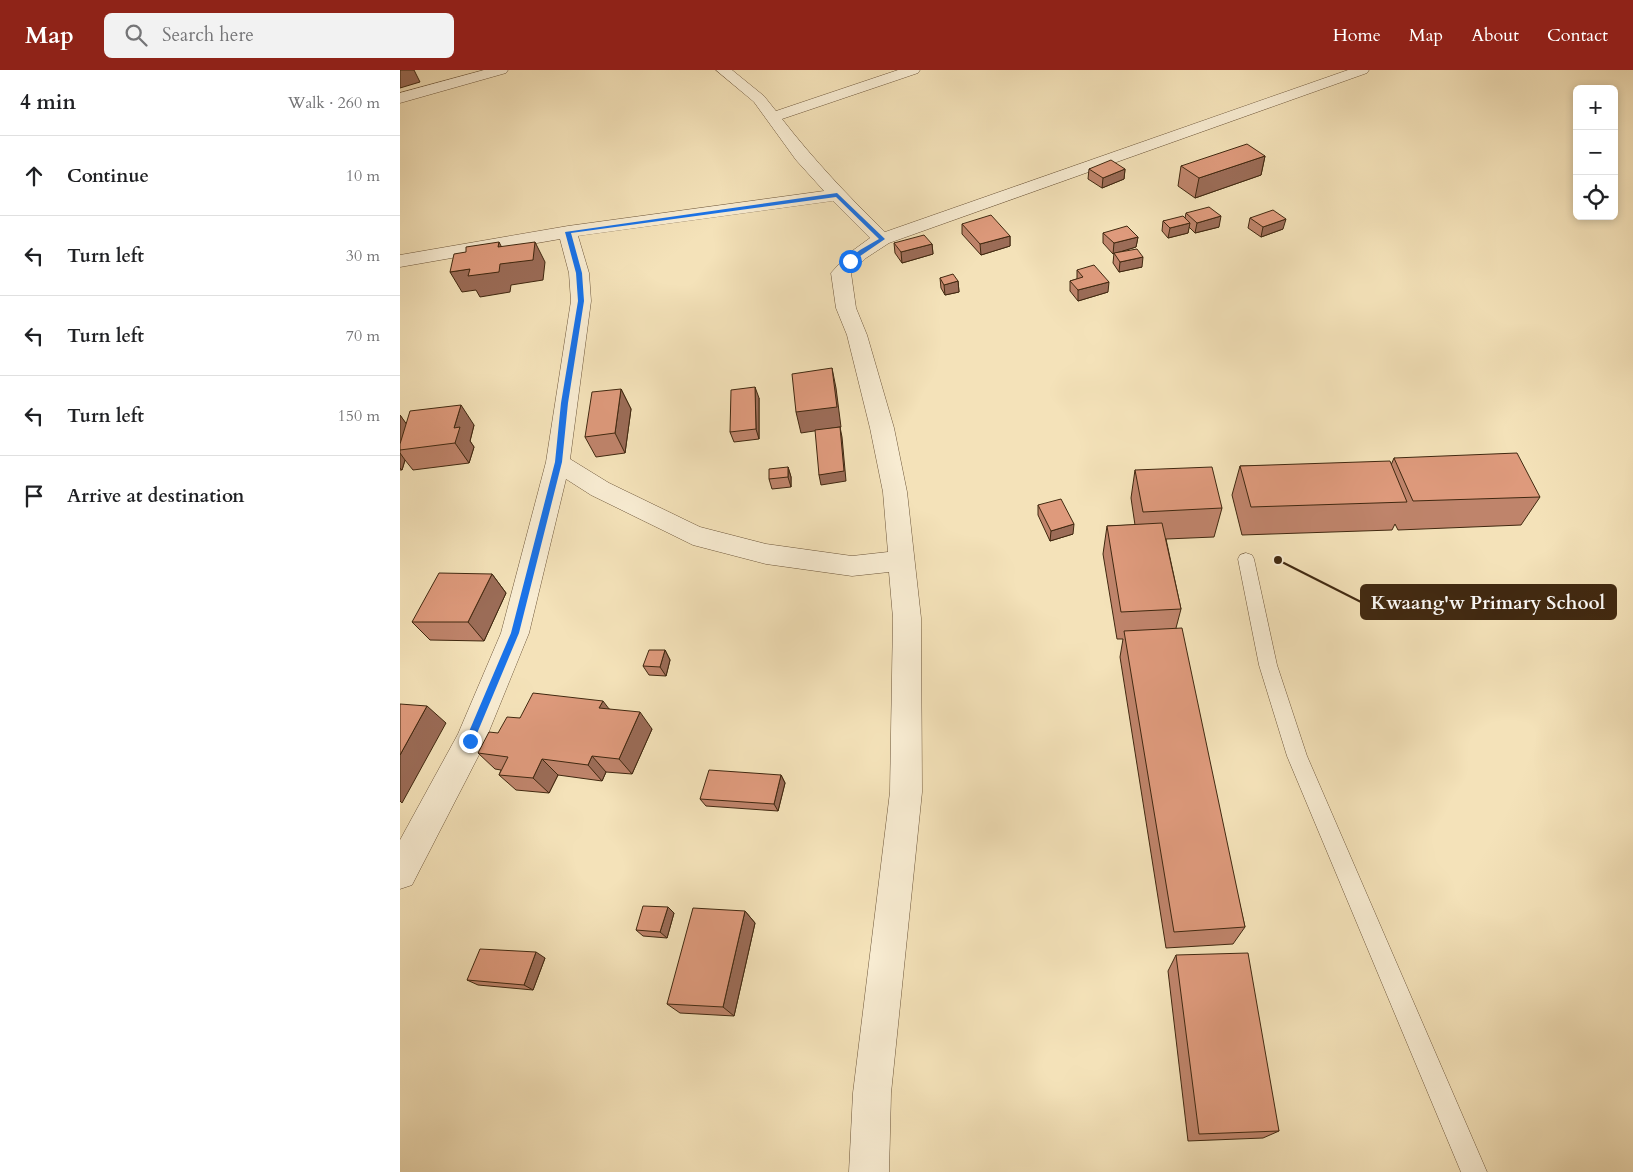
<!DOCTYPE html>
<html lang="en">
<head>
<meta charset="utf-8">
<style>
	:root { --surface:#fff; --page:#f2f2f2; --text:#202124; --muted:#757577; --line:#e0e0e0; --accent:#8f2418 }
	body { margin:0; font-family:Cardo,serif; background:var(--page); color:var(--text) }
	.controls { position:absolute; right:15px; top:15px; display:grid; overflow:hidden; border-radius:8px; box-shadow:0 2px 8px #0003 }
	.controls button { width:45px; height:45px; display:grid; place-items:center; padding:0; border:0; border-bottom:1px solid var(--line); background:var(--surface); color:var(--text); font:25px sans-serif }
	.stop { position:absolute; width:15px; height:15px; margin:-11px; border:4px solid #1a73e8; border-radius:50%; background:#fff }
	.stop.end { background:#1a73e8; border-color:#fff; box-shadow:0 1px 5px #0008 }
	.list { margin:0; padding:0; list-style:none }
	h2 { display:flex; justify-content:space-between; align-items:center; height:65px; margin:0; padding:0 20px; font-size:21px }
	h2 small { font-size:16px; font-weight:400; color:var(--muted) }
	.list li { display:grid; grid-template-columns:32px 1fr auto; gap:15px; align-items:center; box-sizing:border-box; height:80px; padding:0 20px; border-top:1px solid var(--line) }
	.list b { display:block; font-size:19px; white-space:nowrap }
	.list em { font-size:16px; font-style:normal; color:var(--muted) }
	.icon { flex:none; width:28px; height:28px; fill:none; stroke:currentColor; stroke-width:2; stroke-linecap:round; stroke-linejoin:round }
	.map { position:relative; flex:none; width:1233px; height:1102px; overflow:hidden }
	header { display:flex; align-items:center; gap:30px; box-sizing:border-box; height:70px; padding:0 25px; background:var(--accent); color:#fff }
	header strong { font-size:24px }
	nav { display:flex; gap:28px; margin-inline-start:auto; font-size:18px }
	.search { width:350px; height:45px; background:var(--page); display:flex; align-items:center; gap:12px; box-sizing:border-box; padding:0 18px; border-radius:8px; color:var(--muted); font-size:19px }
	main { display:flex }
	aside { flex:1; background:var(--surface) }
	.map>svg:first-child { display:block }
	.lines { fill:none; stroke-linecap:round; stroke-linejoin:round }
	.lane-casing { stroke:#6d563a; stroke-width:1 }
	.street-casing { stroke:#6d563a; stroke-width:1 }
	.lane { fill:#f8ecd2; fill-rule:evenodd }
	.street { fill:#f8ecd2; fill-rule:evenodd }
	.wall { fill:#bf846b; stroke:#402810 }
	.shaded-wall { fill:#9b6c57; stroke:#402810 }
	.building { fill:#de9a7c; stroke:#402810 }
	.route { fill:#1a73e8 }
	.leader { fill:none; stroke:#402810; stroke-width:2 }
	.callout-dot { fill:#402810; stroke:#f8ecd2; stroke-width:2 }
	.callout { fill:#402810; stroke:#402810; stroke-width:2 }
	.callout-label { font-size:19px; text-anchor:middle; font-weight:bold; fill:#fff }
</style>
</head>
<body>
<header>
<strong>Map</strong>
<div class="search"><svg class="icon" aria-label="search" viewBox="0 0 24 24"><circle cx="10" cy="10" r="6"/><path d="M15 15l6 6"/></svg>Search here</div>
<nav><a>Home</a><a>Map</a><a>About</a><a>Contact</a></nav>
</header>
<main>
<aside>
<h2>4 min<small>Walk · 260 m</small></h2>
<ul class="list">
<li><svg class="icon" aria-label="ahead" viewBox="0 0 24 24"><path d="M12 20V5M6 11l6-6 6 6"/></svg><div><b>Continue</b></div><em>10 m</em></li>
<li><svg class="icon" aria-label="left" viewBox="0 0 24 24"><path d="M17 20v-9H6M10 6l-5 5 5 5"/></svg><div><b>Turn left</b></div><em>30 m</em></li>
<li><svg class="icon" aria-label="left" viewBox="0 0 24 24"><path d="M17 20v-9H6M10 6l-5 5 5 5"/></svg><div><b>Turn left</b></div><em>70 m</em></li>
<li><svg class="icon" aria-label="left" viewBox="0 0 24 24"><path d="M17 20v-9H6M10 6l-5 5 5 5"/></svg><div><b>Turn left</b></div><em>150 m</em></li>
<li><svg class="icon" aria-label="arrive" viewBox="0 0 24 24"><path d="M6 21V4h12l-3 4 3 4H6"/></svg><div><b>Arrive at destination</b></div></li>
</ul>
</aside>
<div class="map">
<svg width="1233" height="1102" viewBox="0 0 1233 1102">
	<rect width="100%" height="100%" fill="#f4e2b9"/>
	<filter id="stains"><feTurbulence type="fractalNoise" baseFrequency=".004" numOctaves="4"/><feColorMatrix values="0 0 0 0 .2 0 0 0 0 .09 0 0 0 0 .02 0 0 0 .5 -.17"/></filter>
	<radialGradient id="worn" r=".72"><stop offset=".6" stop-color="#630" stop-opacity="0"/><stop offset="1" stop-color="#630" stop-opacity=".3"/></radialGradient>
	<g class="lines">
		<defs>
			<polygon id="lane" points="846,483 852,485 854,489 877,595 907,686 1087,1102 1061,1102 887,686 859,595 838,489 840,485"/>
			<g id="street">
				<polygon points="84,0 108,0 106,3 0,33 0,23"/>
				<path d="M316,0H332L364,26L376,41L498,0H520L518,3L382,49C414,90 448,126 485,162L948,0H969L967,3L489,173L466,188L451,203L456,238L467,265L494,358L507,422L521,548L522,722L491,1023L489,1102H449L453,1023L490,722L493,548L489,502L452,506L366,494L293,475L191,425L166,409L129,563L81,681L12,815L0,819V770L58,664L101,563L146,392L171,231L169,203L160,169L0,197V185L168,156L424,121L396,90L354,32ZM433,131L470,168L448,184L431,203L436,238L447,265L470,358L483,422L488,482L452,486L366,474L300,457L209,413L170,389L191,231L189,203L178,166Z"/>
			</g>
		</defs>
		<use href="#lane" class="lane-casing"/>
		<use href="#street" class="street-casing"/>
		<use href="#lane" class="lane"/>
		<use href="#street" class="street"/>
	</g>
	<g class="wall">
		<polygon points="865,86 861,105 795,128 778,116 781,96"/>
		<polygon points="689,99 725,99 724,109 702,118 688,109"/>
		<polygon points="786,143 819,157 795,163 789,157 788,163 768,168 762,161 763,151 785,148"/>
		<polygon points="850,148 883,159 861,167 848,158"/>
		<polygon points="562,154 610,166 610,176 581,185 562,164"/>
		<polygon points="703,163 738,167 736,177 719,182 742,197 719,202 713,193 714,183 713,184 703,173"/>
		<polygon points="494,173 532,174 533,184 502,193 495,183"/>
		<polygon points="677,200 708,222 678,231 670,221 670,211 677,209"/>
		<polygon points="540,208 558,211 559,222 545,225 541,218"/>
		<polygon points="221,319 231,339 225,383 196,387 185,367"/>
		<polygon points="359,328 359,369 334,372 330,362"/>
		<polygon points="0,345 6,354 74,355 70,371 74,377 69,393 13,400 5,390 2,400 0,400"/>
		<polygon points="994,388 1140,427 1121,455 998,460 995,454 992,460 842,465 832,425 840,396 991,395"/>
		<polygon points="388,397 391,407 391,417 372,419 369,409"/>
		<polygon points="735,400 822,438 814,467 766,469 781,539 776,558 845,857 833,874 766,878 720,587 723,569 717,569 703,484 707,456 735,455 731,428"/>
		<polygon points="638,435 673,464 650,471 638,445"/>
		<polygon points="92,504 106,523 84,571 30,570 12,552"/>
		<polygon points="265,580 270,590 266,606 249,605 243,596"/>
		<polygon points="209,639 252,659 232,704 206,702 202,711 158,705 149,723 116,720 99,705 101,700 95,699 78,683 98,663 120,648"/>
		<polygon points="381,705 385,713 378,741 306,736 300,729"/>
		<polygon points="345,841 355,853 334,946 280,943 267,934"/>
		<polygon points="274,843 267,868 243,866 236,860"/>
		<polygon points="776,885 879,1061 863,1068 788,1071 768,901"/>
		<polygon points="145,888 133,920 78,915 67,910"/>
	</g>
	<g class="shaded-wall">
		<polygon points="0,0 14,0 20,12 0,18"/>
		<polygon points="865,86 861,105 795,128 799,108"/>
		<polygon points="725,99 724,109 702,118 703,108"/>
		<polygon points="821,146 819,157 795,163 797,153"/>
		<polygon points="886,149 883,159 861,167 863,157"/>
		<polygon points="790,153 788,163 768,168 770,158"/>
		<polygon points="610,166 610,176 581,185 580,174"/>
		<polygon points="738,167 736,177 713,184 714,173"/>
		<polygon points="99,172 110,193 135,172 145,192 143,210 111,215 110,222 80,227 76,220 62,222 50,202 100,194 98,177"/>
		<polygon points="532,174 533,184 502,193 501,182"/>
		<polygon points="743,187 742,197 719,202 720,192"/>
		<polygon points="558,211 559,222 545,225 544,215"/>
		<polygon points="709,212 708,222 678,231 678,220"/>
		<polygon points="432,298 436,318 441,357 440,357 442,367 446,411 421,415 419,405 440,357 401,363 396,342"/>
		<polygon points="355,317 359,328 359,369 356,359"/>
		<polygon points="221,319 231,339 225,383 215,363"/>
		<polygon points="61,335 74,355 70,371 74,377 69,393 55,373 54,358"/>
		<polygon points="0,345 13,363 0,380"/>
		<polygon points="0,383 5,390 2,400 0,398"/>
		<polygon points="388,397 391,407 391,417 388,407"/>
		<polygon points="674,454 673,464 650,471 651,461"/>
		<polygon points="92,504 106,523 84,571 68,552"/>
		<polygon points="265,580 270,590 266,606 260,597"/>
		<polygon points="203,631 216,648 199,638"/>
		<polygon points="27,636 46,653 2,733 0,731 0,685"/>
		<polygon points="240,642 252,659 232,704 219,689"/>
		<polygon points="192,686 206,702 202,711 188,695"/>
		<polygon points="142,689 158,705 149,723 133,708"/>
		<polygon points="381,705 385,713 378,741 374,734"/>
		<polygon points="268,837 274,843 267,868 260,862"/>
		<polygon points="345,841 355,853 334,946 323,937"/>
		<polygon points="136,882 145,888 133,920 124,915"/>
	</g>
	<g class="building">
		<polygon points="847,74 865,86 799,108 781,96"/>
		<polygon points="711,90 725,99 703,108 689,99"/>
		<polygon points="809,137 821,146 797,153 786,143"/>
		<polygon points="873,140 886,149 863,157 850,148"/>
		<polygon points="591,145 610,166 580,174 562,154"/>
		<polygon points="783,146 790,153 770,158 763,151"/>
		<polygon points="727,156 738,167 714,173 703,163"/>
		<polygon points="524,165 532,174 501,182 494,173"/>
		<polygon points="99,172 98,177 135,172 133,190 100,194 99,202 68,206 70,199 50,202 54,184 66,182 66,177"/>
		<polygon points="737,179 743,187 720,192 714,183"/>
		<polygon points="694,195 709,212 678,220 670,211 683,207 677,200"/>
		<polygon points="553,204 558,211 544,215 540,208"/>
		<polygon points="432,298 437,337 396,342 392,304"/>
		<polygon points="355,317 356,359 330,362 331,320"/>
		<polygon points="221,319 215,363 185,367 192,322"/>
		<polygon points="61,335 54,358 60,357 55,373 0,380 0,374 10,341"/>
		<polygon points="440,357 444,401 419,405 415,360"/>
		<polygon points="1117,383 1140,427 1013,431 994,388"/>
		<polygon points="990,391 1007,432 851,437 840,396"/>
		<polygon points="388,397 388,407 369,409 369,399"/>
		<polygon points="812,397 822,438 743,442 735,400"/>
		<polygon points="661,429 674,454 651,461 638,435"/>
		<polygon points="762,453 781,539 721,542 707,456"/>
		<polygon points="39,503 92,504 68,552 12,552"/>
		<polygon points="782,558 845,857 774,862 724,561"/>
		<polygon points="249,580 265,580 260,597 243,596"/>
		<polygon points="133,623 203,631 199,638 240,642 219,689 192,686 188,695 142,689 133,708 99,705 108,687 78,683 89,662 98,663 107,647 120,648"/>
		<polygon points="0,634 27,636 0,685"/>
		<polygon points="309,700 381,705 374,734 300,729"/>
		<polygon points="243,836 268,837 260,862 236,860"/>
		<polygon points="293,838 345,841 323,937 267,934"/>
		<polygon points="80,879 136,882 124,915 67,910"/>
		<polygon points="848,883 879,1061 799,1064 776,885"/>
	</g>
	<polygon class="route" points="437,123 485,169 450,193 447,190 460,180 479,169 436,127 171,163 182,203 184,231 168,333 162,392 119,563 73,673 67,673 65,671 111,563 155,392 161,333 178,231 176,203 165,162"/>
	<path class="leader" d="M878 490L961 532"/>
	<circle class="callout-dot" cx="878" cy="490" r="5"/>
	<rect class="callout" x="961" y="515" width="255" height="34" rx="5"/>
	<g class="callout-label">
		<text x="1088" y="539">Kwaang'w Primary School</text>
	</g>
	<rect width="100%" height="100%" filter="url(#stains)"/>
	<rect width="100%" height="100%" fill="url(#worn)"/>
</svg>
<div class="controls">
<button>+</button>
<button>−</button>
<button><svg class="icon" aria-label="locate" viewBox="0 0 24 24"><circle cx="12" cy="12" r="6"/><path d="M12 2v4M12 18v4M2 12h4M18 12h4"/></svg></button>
</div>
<div class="stop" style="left:450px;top:191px"></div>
<div class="stop end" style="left:70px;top:671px"></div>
</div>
</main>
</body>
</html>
